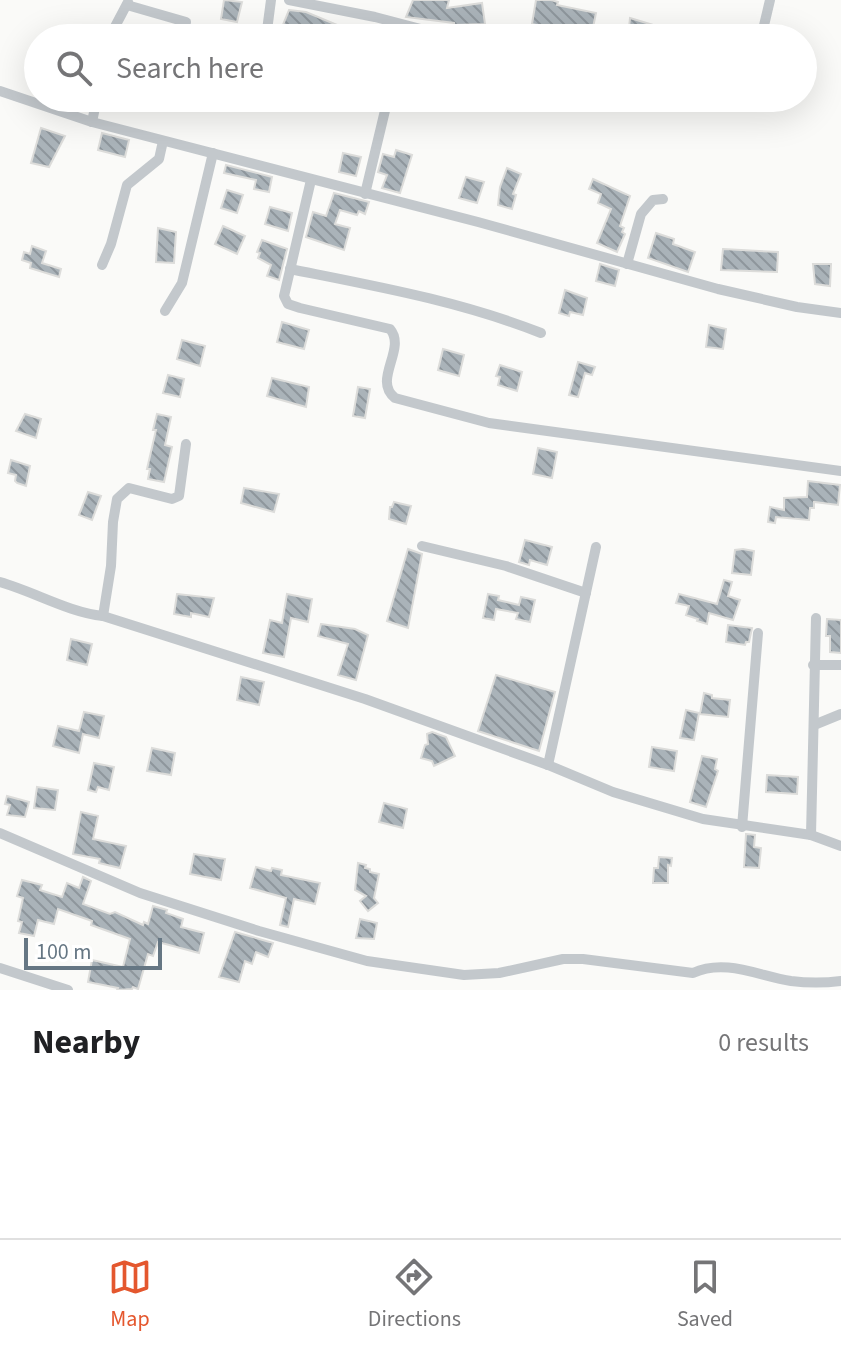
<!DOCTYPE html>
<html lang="en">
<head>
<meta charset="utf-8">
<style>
	:root { --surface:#fff; --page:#f6f6f6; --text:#202124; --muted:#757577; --line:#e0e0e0; --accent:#e4572e }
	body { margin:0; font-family:"Source Sans 3",sans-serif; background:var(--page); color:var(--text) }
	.scale { position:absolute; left:24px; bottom:20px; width:138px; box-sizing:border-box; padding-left:8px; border:4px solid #657683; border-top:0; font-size:22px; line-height:28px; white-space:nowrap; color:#657683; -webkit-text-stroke:6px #fff; paint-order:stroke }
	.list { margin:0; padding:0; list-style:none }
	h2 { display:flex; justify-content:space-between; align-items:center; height:104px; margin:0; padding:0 32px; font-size:34px }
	h2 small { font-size:26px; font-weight:400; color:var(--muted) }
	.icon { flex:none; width:44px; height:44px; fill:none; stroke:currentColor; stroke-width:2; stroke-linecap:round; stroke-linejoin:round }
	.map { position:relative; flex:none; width:841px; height:990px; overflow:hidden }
	.search { position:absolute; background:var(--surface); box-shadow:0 8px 32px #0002; left:24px; right:24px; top:24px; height:88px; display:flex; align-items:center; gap:20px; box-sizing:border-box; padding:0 28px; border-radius:44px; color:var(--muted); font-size:30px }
	.sheet { height:248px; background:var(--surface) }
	nav { display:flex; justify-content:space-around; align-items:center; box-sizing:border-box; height:112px; border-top:2px solid var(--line); background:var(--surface); font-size:22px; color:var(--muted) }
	nav a { display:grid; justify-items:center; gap:4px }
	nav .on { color:var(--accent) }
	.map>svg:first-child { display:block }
	.building { fill:url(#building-back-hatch); stroke:#dcdcda; stroke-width:2 }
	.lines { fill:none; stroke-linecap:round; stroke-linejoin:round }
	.street { stroke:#c3c8cc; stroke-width:10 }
</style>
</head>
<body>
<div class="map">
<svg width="841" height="990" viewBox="0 0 841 990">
	<defs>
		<pattern id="building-back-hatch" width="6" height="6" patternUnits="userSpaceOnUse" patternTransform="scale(2)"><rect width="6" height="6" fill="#aab3b9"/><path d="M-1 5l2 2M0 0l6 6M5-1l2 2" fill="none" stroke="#8e969c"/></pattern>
	</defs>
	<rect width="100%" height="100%" fill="#fafaf8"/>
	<g class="building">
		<polygon points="224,0 242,2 237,22 221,19"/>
		<polygon points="413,0 449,0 447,8 482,3 485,24 454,25 454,23 406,17"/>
		<polygon points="536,0 551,0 558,2 557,5 596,13 591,37 532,24"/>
		<polygon points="289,10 306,12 337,25 337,38 278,37"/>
		<polygon points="630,18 653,25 652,28 682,35 682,38 628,38"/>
		<polygon points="41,128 65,136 49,167 31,163"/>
		<polygon points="102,133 129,140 125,157 98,150"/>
		<polygon points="396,150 412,155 400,193 382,188 387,175 378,172 383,154 394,157"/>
		<polygon points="343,153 361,157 356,176 339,172"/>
		<polygon points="226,165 272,177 269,192 254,189 256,180 224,173"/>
		<polygon points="507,168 521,174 513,194 516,195 512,209 498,205 500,187"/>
		<polygon points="466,177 484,182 477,203 459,198"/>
		<polygon points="593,179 630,196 620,226 624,228 622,232 625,234 617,252 597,243 611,209 598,203 601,194 589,189"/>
		<polygon points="227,190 243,195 237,213 221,208"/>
		<polygon points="334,193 369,202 365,214 359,211 357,215 340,210 335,224 350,228 344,250 306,237 313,212 326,216"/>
		<polygon points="270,207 292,213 288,231 265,224"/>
		<polygon points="223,226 245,236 237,254 215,244"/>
		<polygon points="158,228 176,232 174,263 156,262"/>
		<polygon points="656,233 674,239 673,244 695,252 688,272 648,258"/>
		<polygon points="262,240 287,249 279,280 267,276 271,265 258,258 260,253 257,252"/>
		<polygon points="32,246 46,251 42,263 61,269 59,277 30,268 31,263 22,260 24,252 30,254"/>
		<polygon points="723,249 778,252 777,272 721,270"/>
		<polygon points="600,264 619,270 615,286 596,281"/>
		<polygon points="813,264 831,264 830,286 815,284"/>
		<polygon points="565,290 587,298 583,315 570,312 569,316 559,313"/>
		<polygon points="282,322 309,330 304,349 277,342"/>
		<polygon points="709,325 726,329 723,349 706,347"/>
		<polygon points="182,340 205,346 200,366 177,359"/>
		<polygon points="443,349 464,355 459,376 438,370"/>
		<polygon points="578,362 595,367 592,375 585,373 578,397 569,395"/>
		<polygon points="500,365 522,372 517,391 498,385 500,377 496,376"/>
		<polygon points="168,375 184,379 180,397 163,393"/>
		<polygon points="272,378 309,387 306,407 267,396"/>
		<polygon points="358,387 370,389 365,418 353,416"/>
		<polygon points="25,414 41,419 36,438 16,431"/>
		<polygon points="157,414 171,417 165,445 172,447 164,482 148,479 150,469 147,469 156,430 153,430"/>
		<polygon points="538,448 557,452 552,478 533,474"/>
		<polygon points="11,460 30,466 26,486 17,483 15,481 16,475 8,473"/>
		<polygon points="808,481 840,485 838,505 814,502 814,508 810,508 809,520 776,517 775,523 768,522 770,507 784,510 784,498 807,497"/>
		<polygon points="244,488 279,494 274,512 241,503"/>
		<polygon points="88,492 101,496 92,520 79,515"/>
		<polygon points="394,502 411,506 406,524 389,519 390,507 392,507"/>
		<polygon points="525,540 552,547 547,565 530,560 529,565 519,562"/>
		<polygon points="408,549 422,554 408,628 387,621"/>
		<polygon points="743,549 754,551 751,575 732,573 735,550"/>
		<polygon points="724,580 732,582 728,596 740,600 733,620 709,613 707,624 697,621 698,619 686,615 689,606 676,603 679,594 717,604"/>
		<polygon points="177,594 214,598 209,617 191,613 191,617 174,614"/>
		<polygon points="287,594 312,599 308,622 291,618 284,657 263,653 270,620 282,623"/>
		<polygon points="488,594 499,596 498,600 519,605 521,597 535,600 530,622 516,619 518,613 496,609 494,620 483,618"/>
		<polygon points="827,619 841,620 841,653 830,652 830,636 826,636"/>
		<polygon points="321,624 355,629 368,635 356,680 338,675 348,644 318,636"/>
		<polygon points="728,625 752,628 749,642 746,642 745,645 726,642"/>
		<polygon points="71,639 92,644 87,665 67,660"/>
		<polygon points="496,675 555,692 539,751 478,731"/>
		<polygon points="241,677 264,682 259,705 237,700"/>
		<polygon points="704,693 712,695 712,698 730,700 728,717 700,714"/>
		<polygon points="686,710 699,713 694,740 680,738"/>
		<polygon points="84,712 104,716 99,738 83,734 79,753 53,746 58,726 79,731"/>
		<polygon points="432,732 446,737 455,756 434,766 432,761 421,758 425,745 428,744 427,734"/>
		<polygon points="652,747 677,751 674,771 649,767"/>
		<polygon points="152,748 175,753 171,775 147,771"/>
		<polygon points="702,756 717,759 715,769 718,771 706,807 690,802"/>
		<polygon points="94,763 114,767 109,790 98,787 96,792 88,790"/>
		<polygon points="767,775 798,777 797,794 766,792"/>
		<polygon points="37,787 58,790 55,810 34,808"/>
		<polygon points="7,796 29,802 25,817 7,815 10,805 5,804"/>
		<polygon points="384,803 407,809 403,828 379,822"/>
		<polygon points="81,812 98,816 93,839 126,846 120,868 99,863 100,859 73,854"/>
		<polygon points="746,834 755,835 754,847 761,848 759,868 744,867"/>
		<polygon points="194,854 225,859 221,880 190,874"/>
		<polygon points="659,857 672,858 671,866 668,865 668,883 653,883 654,868 658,868"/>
		<polygon points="358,863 366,865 365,868 370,869 370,872 379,874 374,898 378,903 368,911 360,901 366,896 355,890"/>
		<polygon points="256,867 271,871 272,868 282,870 281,875 320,883 315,904 294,899 288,927 280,925 286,898 250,888"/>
		<polygon points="83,877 91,881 83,904 110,914 115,912 143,925 144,922 148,924 153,906 167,910 166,913 183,919 181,927 204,933 199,953 158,942 153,956 148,954 138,989 133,987 132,989 117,990 118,988 88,982 92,960 123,967 130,939 91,925 92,921 58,909 54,924 38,920 34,936 19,933 22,922 18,921 23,898 17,896 22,880 42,885 40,890 62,897 67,883 79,888"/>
		<polygon points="360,919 377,923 374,939 356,938"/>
		<polygon points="235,932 273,943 268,957 256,952 252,964 245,961 239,982 219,977"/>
	</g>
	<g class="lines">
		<g class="street">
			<polyline points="289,0 375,17 455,38"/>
			<polyline points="127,5 186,22"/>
			<polyline points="109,38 128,2"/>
			<polyline points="266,38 271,0"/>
			<polyline points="761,38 770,0"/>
			<polyline points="0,91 92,122 478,222 718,289 797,307 841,313"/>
			<polyline points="92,122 97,98"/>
			<path d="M311,180L284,296L288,304L300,308L390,329C407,349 372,380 395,398L489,423L841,471"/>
			<polyline points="365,194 388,98"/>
			<polyline points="627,264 641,214 653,200 663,199"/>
			<polyline points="102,265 111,244 127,185 159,159 163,141"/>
			<path d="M290,269C375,286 460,301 541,333"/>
			<polyline points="165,311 182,283 213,153"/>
			<polyline points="422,546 506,566 586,593"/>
			<path d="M0,582C35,592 68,612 103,616L365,699L548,765L613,792L703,819L811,835L841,846"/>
			<polyline points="103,616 111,566 113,522 117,499 129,488 172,499 179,496 186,444"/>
			<polyline points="813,665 841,665"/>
			<polyline points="814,725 841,714"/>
			<polyline points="548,765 596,547"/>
			<polyline points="742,827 758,633"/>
			<path d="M0,833L140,893L259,931L367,961L464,975L499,973L563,959H583L693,973C725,958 759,976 791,981C807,983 825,983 841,981"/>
			<polyline points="811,835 816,618"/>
			<polyline points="0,968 68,990"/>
		</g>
	</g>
</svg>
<div class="scale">100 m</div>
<div class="search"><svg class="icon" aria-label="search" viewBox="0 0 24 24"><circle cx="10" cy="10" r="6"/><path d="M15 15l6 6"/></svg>Search here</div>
</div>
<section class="sheet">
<h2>Nearby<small>0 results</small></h2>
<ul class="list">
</ul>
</section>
<nav>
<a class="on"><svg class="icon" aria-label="map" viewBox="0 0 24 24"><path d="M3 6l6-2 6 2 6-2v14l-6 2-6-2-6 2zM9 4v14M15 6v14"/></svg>Map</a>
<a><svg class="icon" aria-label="directions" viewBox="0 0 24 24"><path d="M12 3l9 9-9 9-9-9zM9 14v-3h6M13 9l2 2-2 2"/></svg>Directions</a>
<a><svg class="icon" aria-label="saved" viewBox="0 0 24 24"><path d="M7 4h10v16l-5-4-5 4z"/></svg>Saved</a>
</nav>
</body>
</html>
